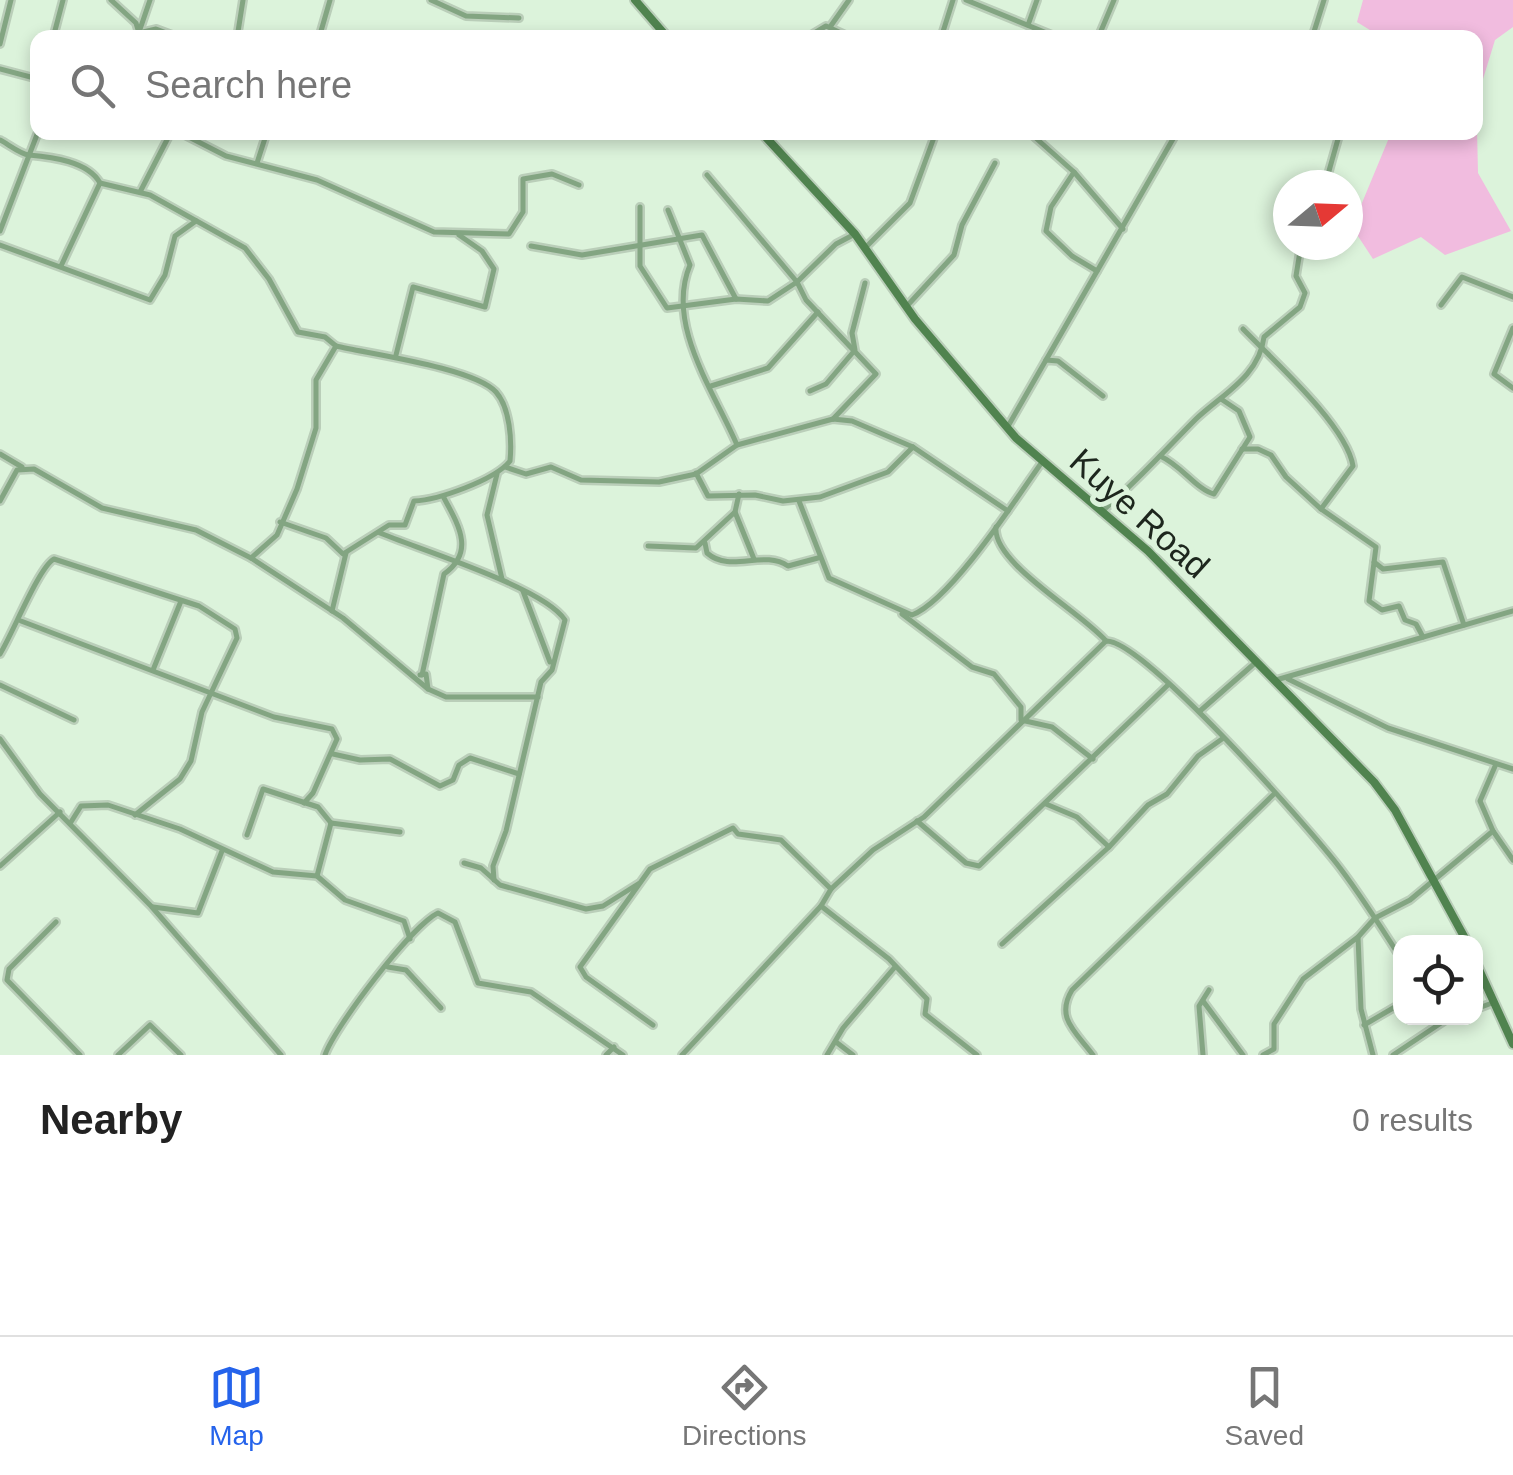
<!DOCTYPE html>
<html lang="en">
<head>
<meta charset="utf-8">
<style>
	:root { --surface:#fff; --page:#f2f2f2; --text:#222; --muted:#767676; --line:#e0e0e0; --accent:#2563eb }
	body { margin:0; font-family:Arial,sans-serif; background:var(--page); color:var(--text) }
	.controls { position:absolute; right:30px; bottom:30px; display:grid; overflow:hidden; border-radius:20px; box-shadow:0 5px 15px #0003 }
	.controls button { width:90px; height:90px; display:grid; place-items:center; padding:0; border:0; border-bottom:2px solid var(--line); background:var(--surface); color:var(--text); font:50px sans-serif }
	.compass { position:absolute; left:1273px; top:170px; width:90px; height:90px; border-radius:50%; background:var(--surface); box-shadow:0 5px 15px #0003; rotate:71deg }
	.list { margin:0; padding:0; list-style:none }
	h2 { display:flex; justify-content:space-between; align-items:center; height:130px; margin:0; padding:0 40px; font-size:42px }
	h2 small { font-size:32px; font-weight:400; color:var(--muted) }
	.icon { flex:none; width:55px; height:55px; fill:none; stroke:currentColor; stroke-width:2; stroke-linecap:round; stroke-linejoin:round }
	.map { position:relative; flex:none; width:1513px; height:1055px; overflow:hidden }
	.search { position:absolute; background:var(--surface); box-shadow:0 5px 15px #0003; left:30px; right:30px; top:30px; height:110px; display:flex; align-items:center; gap:25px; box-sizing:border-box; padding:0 35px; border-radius:20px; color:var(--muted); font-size:38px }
	.sheet { height:280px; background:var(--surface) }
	nav { display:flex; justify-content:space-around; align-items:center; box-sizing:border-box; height:140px; border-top:2px solid var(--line); background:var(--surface); font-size:28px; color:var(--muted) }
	nav a { display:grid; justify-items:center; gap:5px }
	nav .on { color:var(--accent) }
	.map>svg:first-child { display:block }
	.green { fill:#f1bcdf }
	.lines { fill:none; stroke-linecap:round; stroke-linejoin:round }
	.street-casing { stroke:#baceb9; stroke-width:10 }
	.secondary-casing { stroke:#baceb9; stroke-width:12 }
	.street { stroke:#83a582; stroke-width:5 }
	.secondary { stroke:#50834f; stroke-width:8 }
	.labels { text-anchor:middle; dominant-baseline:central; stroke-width:10; stroke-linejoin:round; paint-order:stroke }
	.street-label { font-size:35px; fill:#1d261d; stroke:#dcf3db }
</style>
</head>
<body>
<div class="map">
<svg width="1513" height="1055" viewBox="0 0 1513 1055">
	<rect width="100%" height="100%" fill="#dcf3db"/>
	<polygon class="green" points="1363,0 1513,0 1513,27 1495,40 1479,92 1477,129 1478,173 1511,231 1445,255 1421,237 1373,259 1352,227 1391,133 1476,132 1476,38 1381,37 1357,22"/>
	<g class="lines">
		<defs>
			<g id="street">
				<polyline points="111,0 136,23 139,33 156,29 180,38"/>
				<polyline points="431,0 466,16 519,18"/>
				<polyline points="966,0 1059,38"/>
				<polyline points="1028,25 1037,0"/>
				<polyline points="830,27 849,0"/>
				<polyline points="53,38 63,0"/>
				<polyline points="137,38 150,0"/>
				<polyline points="237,38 243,0"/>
				<polyline points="319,38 330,0"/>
				<polyline points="806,38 826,26 852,38"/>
				<polyline points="941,38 953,0"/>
				<polyline points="1098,38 1114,0"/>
				<polyline points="1312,38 1324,0"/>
				<polyline points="0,44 11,0"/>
				<polyline points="0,69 38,79"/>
				<polyline points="179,132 226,156 317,180 434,232 509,234 523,212 523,179 552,174 579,185"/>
				<polyline points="1029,132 1074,172 1123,229"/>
				<path d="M0,140C8,144 20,154 29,155C51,157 88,161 100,183"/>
				<polyline points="257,163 267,132"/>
				<polyline points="1074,172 1051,207 1046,231 1072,256 1097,271"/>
				<polyline points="707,175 797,282 806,300 876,374 833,419"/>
				<polyline points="1325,185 1340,132"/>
				<polyline points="140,192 171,132"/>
				<polyline points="640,207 640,266 667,308 736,299 768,301 797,282 836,244 855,234"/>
				<path d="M668,210L690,265C665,324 714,391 737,445"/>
				<polyline points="0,231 38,132"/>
				<polyline points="0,245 150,300 165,275 175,236 196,221"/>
				<polyline points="531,246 582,255 702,235 736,299"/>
				<polyline points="865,248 910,203 936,132"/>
				<polyline points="61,266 100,183 150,195 245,248 269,279 298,332 325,337 336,346 316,380 316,428 297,489 277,535 251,558"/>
				<polyline points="1441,305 1462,277 1513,297"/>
				<polyline points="906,307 954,255 962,225 995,163"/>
				<polyline points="1513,328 1494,374 1513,388"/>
				<path d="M1243,329C1273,360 1347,426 1353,466L1321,509"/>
				<polyline points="396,355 413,287 485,307 494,269 482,251 459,235"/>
				<polyline points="1046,360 1177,132"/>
				<polyline points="711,386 768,368 818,312"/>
				<polyline points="810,391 826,384 855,350 852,333 865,283"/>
				<polyline points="1007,428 1046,360 1058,361 1103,396"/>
				<polyline points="1242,449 1258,449 1271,455 1286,477 1321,509 1376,547 1369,601 1382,610 1399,606 1405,620 1416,624 1423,637"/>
				<polyline points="0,454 22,467"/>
				<path d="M1160,456C1181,465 1197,490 1214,494L1250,437L1239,411L1221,399"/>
				<polyline points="505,467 526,474 551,467 581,480 659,482 696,474 737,445 833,419 852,421 913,447 1008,511"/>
				<polyline points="696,473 708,496 755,495 783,501 820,497 888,472 913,447"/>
				<polyline points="497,474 487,515 502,579"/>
				<polyline points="0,501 17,470 34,469 102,508 196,530 251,558 343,618 428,689 446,697 538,697"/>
				<path d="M799,501L829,578L912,615C951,600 1016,499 1042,462"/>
				<polyline points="735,512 754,559"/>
				<path d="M1101,512C1136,483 1164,451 1196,419C1221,395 1259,377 1264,337L1300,307L1305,293L1296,276L1301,245"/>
				<path d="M280,522L326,538L343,554L389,525H405L414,501C438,500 495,480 510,461C512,440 510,408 496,392C474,368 370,354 336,346"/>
				<path d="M996,527C992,563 1081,612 1106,641"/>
				<path d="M380,533C421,550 545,588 565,620L552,670L541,682L506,831L493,866L494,880"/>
				<path d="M705,543L707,553C731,574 763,549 788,566L818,558"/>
				<polyline points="648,546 696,548 735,512 739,494"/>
				<polyline points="1374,562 1383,569 1443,562 1464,625"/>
				<polyline points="523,591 550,662"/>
				<polyline points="332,611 346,553"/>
				<polyline points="902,614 972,667 994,674 1021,707 1021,720 1052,727 1093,759"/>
				<polyline points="21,621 274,717 332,729 337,739 313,793 304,803"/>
				<path d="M0,654C13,633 39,567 54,559L199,606L235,629L237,638L202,712L191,761L180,779L135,815"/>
				<polyline points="153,670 181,601"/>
				<polyline points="420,675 426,674 428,689"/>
				<path d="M422,675L444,574C475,552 459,526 444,498"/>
				<polyline points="1288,679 1388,728 1513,769"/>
				<polyline points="1276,680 1513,611"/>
				<polyline points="0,685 74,720"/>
				<polyline points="1200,711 1255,663"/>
				<polyline points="0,739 40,794 151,906 281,1055"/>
				<polyline points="333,754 360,760 390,759 440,786 453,780 459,765 470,758 519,774"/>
				<polyline points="1496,764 1480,801 1493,831 1513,860"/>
				<polyline points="1046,804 1077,817 1109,847"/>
				<polyline points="917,821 966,863 979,866 1169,684"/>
				<polyline points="71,822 81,806 108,805 180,829 273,872 317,876 345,900 404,921 410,939"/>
				<polyline points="331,823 400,832"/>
				<polyline points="247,835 263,789 318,807 331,823"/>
				<polyline points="464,863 481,868 500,885 586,909 603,906 638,884"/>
				<polyline points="0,866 60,812"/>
				<polyline points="317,876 331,823"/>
				<polyline points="821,906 889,959 927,999 925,1014 977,1055"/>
				<polyline points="153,907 198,913 222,851"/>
				<polyline points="56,922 9,969 7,980 80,1055"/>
				<polyline points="1358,937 1361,1009 1373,1055"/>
				<polyline points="1002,944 1109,847 1148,805 1167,794 1198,756 1222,739"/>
				<polyline points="388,967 406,970 441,1008"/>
				<polyline points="1203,1001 1243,1055"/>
				<polyline points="1476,1009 1492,1003"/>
				<polyline points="1441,1018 1455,1018"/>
				<polyline points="653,1025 586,977 580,967 650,869 733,828 738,834 781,840 831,889"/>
				<polyline points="1364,1025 1400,1004"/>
				<polyline points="836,1042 853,1055"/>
				<polyline points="118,1055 150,1025 181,1055"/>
				<path d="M325,1055C334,1028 411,926 438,913L455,922L478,983L531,992L623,1055"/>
				<polyline points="606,1055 614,1047"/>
				<path d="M682,1055L821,906L831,889L873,850L924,817L1106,641C1143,639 1311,830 1340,868C1362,897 1381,927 1400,957"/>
				<polyline points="827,1055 843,1028 895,967"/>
				<path d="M1093,1055C1076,1032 1055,1018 1072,990L1274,794"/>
				<polyline points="1203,1055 1199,1006 1209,990"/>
				<polyline points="1263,1055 1274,1049 1274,1024 1303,979 1358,937 1375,918 1410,900 1493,831"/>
				<polyline points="1393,1055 1444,1021"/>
			</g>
			<g id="secondary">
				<polyline points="635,0 668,38"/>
				<polyline points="761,132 855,234 915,319 1016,438 1148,551 1374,782 1395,810 1467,942"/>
				<polyline points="1476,963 1513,1044"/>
			</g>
		</defs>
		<use href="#street" class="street-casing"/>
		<use href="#secondary" class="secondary-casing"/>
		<use href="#street" class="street"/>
		<use href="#secondary" class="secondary"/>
	</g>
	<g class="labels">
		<g class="street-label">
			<text transform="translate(1140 513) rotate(42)">Kuye Road</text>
		</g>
	</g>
</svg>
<div class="controls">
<button><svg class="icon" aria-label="locate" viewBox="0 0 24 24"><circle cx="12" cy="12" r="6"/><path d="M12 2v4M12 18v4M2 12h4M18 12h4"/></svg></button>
</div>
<svg class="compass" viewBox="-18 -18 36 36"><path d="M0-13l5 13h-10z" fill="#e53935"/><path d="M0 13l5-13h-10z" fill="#767676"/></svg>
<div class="search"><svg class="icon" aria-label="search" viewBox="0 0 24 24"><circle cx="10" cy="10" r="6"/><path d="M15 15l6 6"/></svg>Search here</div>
</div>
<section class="sheet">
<h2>Nearby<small>0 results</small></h2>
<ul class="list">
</ul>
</section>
<nav>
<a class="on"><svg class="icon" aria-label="map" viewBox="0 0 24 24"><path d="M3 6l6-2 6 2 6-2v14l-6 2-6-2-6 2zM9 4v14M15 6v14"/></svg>Map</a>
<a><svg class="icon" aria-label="directions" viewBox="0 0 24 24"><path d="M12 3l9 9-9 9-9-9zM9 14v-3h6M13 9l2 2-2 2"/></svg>Directions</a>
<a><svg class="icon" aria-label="saved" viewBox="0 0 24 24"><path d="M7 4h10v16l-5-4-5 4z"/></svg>Saved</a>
</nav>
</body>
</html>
